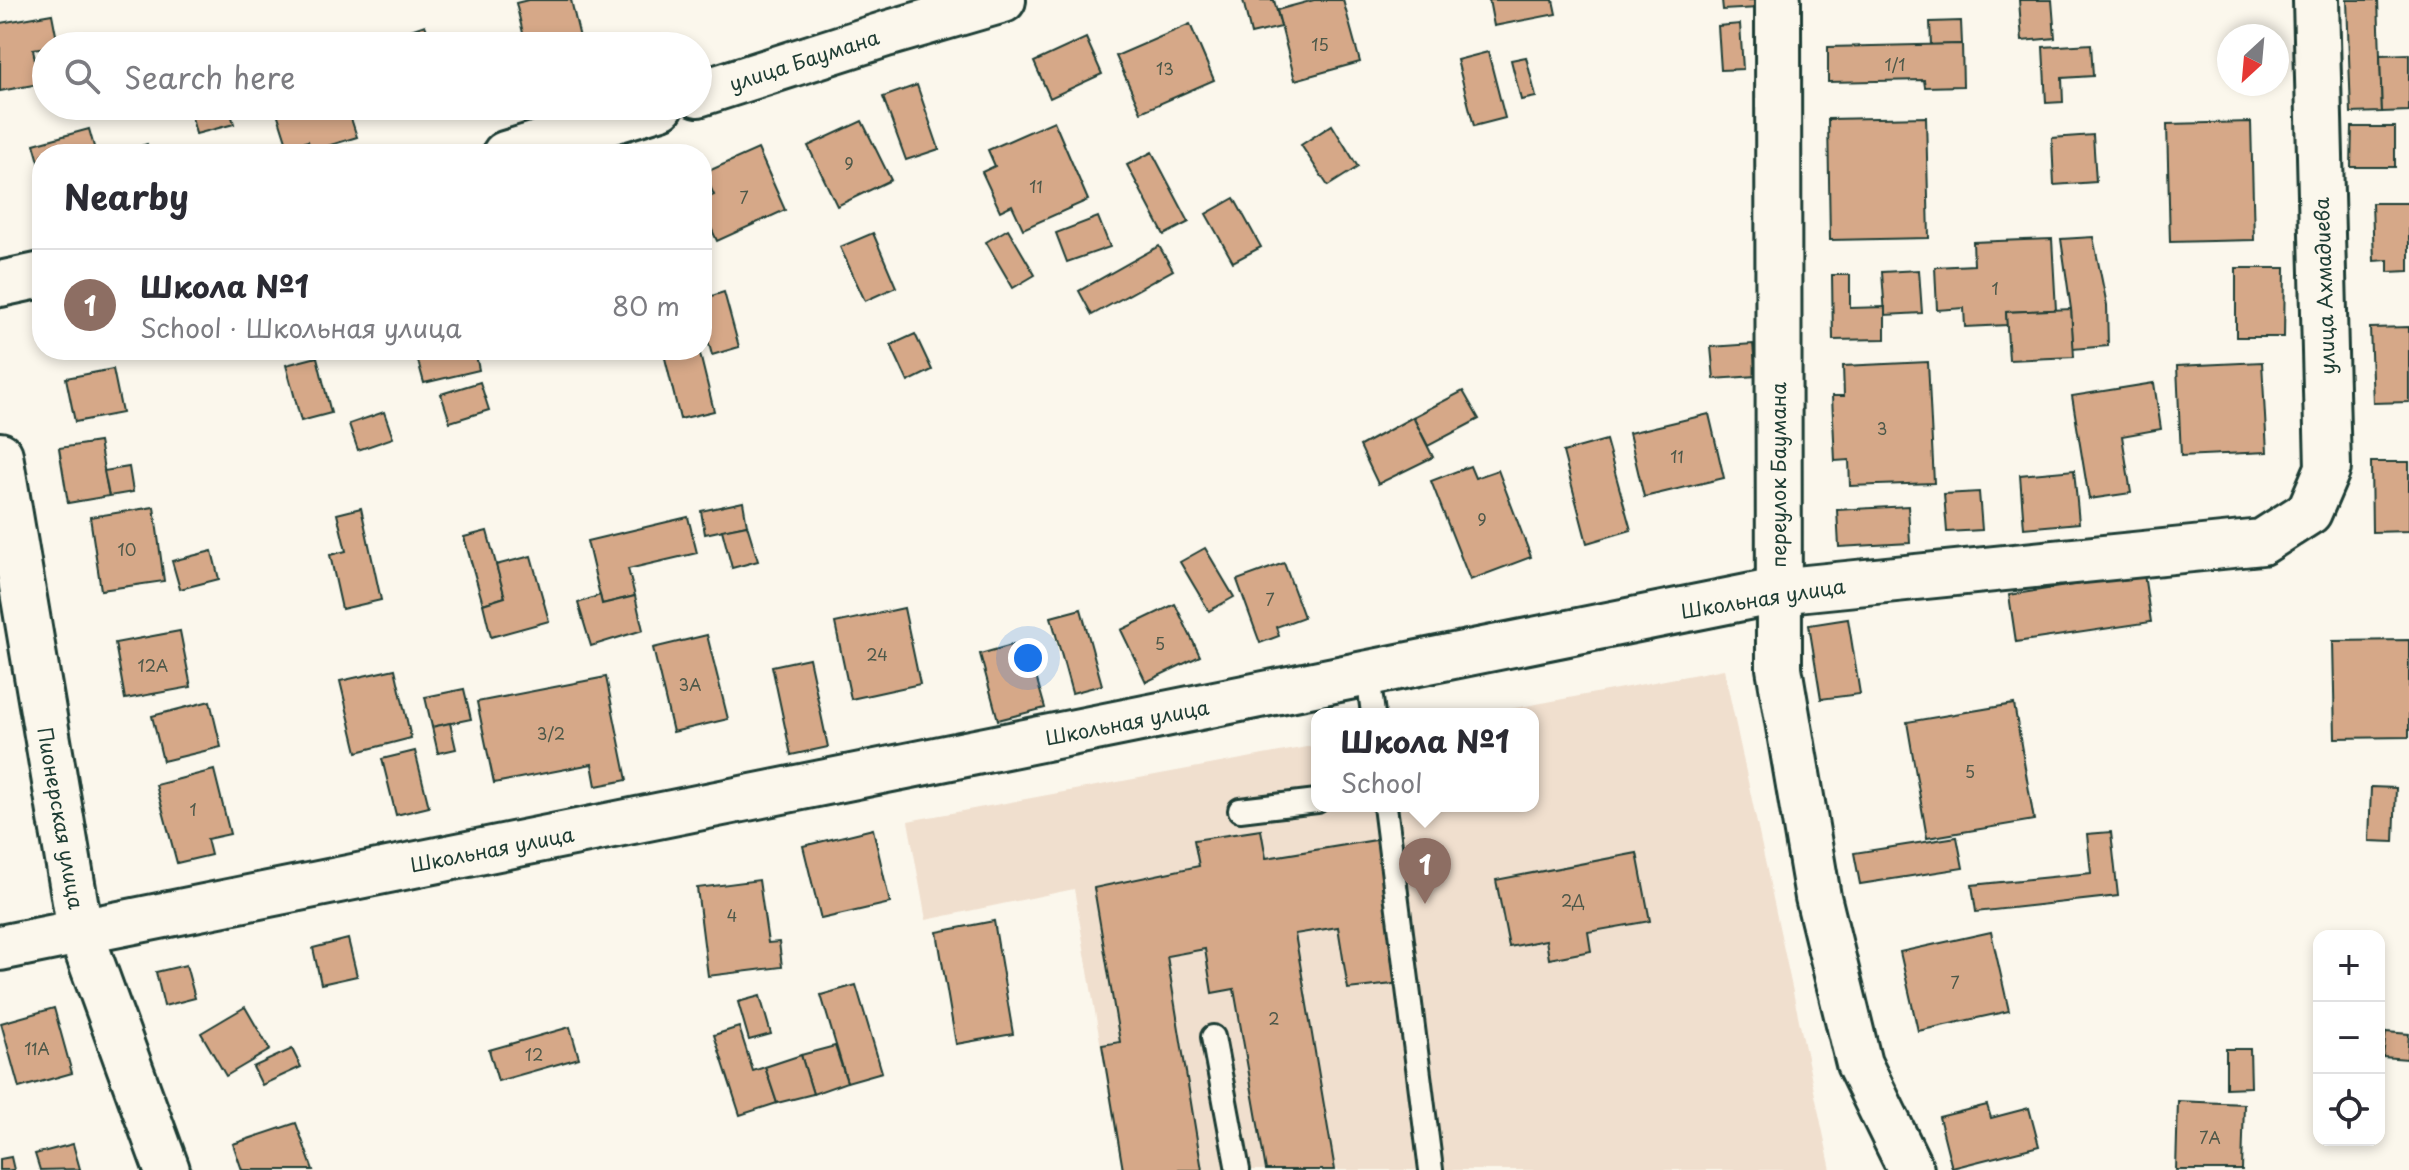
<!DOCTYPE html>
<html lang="en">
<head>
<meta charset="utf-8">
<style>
	:root { --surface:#fff; --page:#f7f7f7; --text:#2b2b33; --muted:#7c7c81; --line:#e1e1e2; --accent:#c8321e }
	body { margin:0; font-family:"Playpen Sans",sans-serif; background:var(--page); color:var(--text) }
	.controls { position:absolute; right:24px; bottom:24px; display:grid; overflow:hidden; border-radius:16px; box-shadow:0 4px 12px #0003 }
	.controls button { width:72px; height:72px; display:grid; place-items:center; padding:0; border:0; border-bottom:2px solid var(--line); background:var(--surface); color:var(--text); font:40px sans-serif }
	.compass { position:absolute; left:2217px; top:24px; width:72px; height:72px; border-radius:50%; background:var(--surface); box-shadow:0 4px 12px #0003; rotate:206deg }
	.you { position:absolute; left:1028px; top:658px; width:28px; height:28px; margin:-20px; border:6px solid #fff; border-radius:50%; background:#1a73e8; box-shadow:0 0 0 12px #1a73e833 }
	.badge { display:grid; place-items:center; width:52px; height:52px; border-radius:50%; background:var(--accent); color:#fff; font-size:26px; font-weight:700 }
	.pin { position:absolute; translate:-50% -66px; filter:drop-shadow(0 2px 4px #0008) }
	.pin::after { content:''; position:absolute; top:42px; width:28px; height:24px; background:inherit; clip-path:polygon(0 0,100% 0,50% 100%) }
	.popup { position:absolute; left:1311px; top:708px; width:228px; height:104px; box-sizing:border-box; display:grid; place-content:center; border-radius:16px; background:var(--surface); filter:drop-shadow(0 2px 6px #0005); font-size:26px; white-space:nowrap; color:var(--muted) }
	.popup b { font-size:30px; color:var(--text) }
	.popup::after { content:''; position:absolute; left:50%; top:100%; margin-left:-16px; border:16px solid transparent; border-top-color:var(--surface) }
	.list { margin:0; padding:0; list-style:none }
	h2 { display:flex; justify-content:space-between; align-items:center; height:104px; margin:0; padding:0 32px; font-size:34px }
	h2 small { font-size:26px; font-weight:400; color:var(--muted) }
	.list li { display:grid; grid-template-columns:52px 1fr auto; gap:24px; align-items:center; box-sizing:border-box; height:112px; padding:0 32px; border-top:2px solid var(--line) }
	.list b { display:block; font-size:30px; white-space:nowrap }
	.list p { margin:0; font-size:26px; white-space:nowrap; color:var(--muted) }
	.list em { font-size:26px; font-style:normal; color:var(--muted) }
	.icon { flex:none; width:44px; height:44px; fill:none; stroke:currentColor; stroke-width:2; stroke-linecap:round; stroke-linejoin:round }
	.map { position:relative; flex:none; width:2409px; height:1170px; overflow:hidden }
	.search { position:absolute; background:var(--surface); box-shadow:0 4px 12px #0003; left:32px; top:32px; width:680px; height:88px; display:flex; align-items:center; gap:20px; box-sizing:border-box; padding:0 28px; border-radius:44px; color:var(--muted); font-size:30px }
	.panel { position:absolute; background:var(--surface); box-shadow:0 4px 12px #0003; left:32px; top:144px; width:680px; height:216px; border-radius:32px }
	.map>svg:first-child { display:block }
	.built { fill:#f0dfce }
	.building { fill:#d6a888; stroke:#1f3d34; stroke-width:2 }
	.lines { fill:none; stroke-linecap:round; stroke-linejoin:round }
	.service-casing { stroke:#1f3d34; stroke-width:28 }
	.minor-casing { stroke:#1f3d34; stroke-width:50 }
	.service { stroke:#fbf7ec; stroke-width:22 }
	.minor { stroke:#fbf7ec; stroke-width:44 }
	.labels { text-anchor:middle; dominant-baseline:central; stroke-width:8; stroke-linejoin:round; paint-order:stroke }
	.number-label { font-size:16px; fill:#4d5849 }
	.street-label { font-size:20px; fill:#1f3d34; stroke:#fbf7ec }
</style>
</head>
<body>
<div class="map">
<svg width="2409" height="1170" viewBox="0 0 2409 1170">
	<rect width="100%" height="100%" fill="#fbf7ec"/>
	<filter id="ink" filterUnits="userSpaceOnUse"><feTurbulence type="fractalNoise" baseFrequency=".0125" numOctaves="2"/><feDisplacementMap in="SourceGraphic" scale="16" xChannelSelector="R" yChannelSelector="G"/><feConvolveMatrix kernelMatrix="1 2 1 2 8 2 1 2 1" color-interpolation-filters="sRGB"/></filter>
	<g filter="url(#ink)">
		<polygon class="built" points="1724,669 1831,1170 1122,1170 1074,889 926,920 908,821 1317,745 1317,806 1533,806 1533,714 1483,714"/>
		<g class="building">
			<polygon points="528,0 571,0 582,46 526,46 516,3"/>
			<polygon points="1243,0 1274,0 1281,27 1251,34"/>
			<polygon points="1314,0 1343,0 1360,62 1295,80 1277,10"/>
			<polygon points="1489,0 1553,0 1556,14 1494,26"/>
			<polygon points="1722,0 1758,0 1758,8 1723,10"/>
			<polygon points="2019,0 2052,0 2055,38 2022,41"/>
			<polygon points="2347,0 2378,0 2382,112 2351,113"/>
			<polygon points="52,14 58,45 33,49 39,84 0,91 0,23"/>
			<polygon points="1961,21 1962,44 1931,45 1930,22"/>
			<polygon points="1190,24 1214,80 1141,112 1116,56"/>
			<polygon points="1740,24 1743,69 1721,70 1718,26"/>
			<polygon points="425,25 433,46 364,46"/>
			<polygon points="1086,38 1102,74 1050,98 1034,62"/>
			<polygon points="1962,44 1963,86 1925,87 1924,80 1828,82 1828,47"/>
			<polygon points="2091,44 2093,76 2062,78 2063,102 2046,103 2043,47"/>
			<polygon points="1488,52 1505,118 1474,126 1457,60"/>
			<polygon points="2409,54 2409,111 2382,112 2380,55"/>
			<polygon points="1526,57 1536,97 1521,100 1511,60"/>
			<polygon points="917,85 939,149 906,160 883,97"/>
			<polygon points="189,106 229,106 234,124 196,134"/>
			<polygon points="275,106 347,106 357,137 311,151 308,141 288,147"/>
			<polygon points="1926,117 1929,238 1830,240 1828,119"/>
			<polygon points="862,121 891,180 837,206 808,146"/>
			<polygon points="1054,121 1088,200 1023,229 1012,205 1000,211 982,172 995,166 988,150"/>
			<polygon points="2251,122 2254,240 2170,242 2167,124"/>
			<polygon points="1332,125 1358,167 1328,186 1301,145"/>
			<polygon points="2352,127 2395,127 2395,167 2351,167"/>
			<polygon points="89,129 96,154 42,154 42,172 34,144"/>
			<polygon points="2093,135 2096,182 2054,185 2052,138"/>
			<polygon points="147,144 150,154 120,154 119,153"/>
			<polygon points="758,149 785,210 717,241 702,208 702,200 714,195 704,173"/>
			<polygon points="1152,152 1189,222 1164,235 1127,165"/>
			<polygon points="1234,198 1261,247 1233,262 1206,214"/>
			<polygon points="2372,203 2409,203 2409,271 2388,272 2388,260 2374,261"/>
			<polygon points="1098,217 1110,247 1067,262 1056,233"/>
			<polygon points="1008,229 1035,275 1013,288 986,242"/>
			<polygon points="873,233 896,287 865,301 840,247"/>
			<polygon points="2093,237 2107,305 2108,346 2073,349 2071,309 2061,239"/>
			<polygon points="2052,239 2056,310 2006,312 2007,325 1965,327 1964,308 1937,310 1935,267 1974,265 1973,242"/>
			<polygon points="1159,246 1173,270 1092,315 1079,291"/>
			<polygon points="2236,268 2285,268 2284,337 2236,337"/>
			<polygon points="1919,270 1922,313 1885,315 1882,272"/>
			<polygon points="1832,275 1850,275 1850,308 1885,307 1885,339 1833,340"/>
			<polygon points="724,292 739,347 712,355 702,318 702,299"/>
			<polygon points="2071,309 2074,357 2009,360 2006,312"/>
			<polygon points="2409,327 2409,402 2373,403 2370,328"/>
			<polygon points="915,334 932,370 908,382 891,345"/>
			<polygon points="1753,344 1756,376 1714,379 1711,347"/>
			<polygon points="415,350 475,350 479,370 424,383"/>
			<polygon points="663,350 699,350 714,411 680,419"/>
			<polygon points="317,357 331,413 301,421 286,365"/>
			<polygon points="1928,362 1934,483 1850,486 1849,460 1835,461 1832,396 1844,396 1843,366"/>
			<polygon points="2262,362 2267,452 2181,456 2177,366"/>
			<polygon points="113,369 122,413 75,422 66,378"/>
			<polygon points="480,382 489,410 450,422 441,394"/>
			<polygon points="2154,383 2161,429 2122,436 2131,493 2089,499 2072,396"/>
			<polygon points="1463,391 1479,419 1428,446 1413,417"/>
			<polygon points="384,412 393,438 358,450 349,424"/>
			<polygon points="1709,414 1724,478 1644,497 1629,433"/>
			<polygon points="1413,417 1433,457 1378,484 1360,446"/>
			<polygon points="1606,440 1631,530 1587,543 1563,452"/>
			<polygon points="99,442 109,496 68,503 59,448"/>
			<polygon points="2371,462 2409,462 2409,531 2372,532"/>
			<polygon points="1470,466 1475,478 1498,470 1531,557 1470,580 1431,481"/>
			<polygon points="129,467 133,492 109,496 104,471"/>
			<polygon points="2074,470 2079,523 2024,528 2020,475"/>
			<polygon points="1979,492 1982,530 1947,532 1944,494"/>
			<polygon points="743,502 747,525 705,534 701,511"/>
			<polygon points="1908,506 1910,543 1839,547 1837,510"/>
			<polygon points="154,507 164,581 101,590 90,517"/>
			<polygon points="361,508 381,600 342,609 330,555 346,551 337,514"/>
			<polygon points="688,517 697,553 628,569 635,596 602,604 587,541"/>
			<polygon points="747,525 758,561 732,568 722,530"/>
			<polygon points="487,531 505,597 483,604 464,537"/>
			<polygon points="1205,548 1234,597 1209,611 1180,562"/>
			<polygon points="212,551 219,579 180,589 172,561"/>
			<polygon points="531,556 549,621 491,637 483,604 505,597 496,565"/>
			<polygon points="1284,563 1304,617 1276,627 1279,636 1260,643 1237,580"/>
			<polygon points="2144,574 2151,622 2016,642 2009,595"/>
			<polygon points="600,595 602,604 635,596 643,630 591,646 578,603"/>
			<polygon points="1175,604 1200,656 1146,682 1121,630"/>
			<polygon points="904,608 920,684 851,699 835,623"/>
			<polygon points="1081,609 1102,685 1072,693 1051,617"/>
			<polygon points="1848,619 1860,694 1821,699 1809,625"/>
			<polygon points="180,631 191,687 125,699 115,643"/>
			<polygon points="707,635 728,719 673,732 653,648"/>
			<polygon points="2409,640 2409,737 2335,738 2333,641"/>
			<polygon points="1026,641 1045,708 998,720 980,654"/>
			<polygon points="809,658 828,747 791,755 772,666"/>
			<polygon points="395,669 411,738 357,752 340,681"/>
			<polygon points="606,677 627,780 596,786 592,764 494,783 477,702"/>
			<polygon points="464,689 471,719 432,727 425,697"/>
			<polygon points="210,701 221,747 163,761 152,716"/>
			<polygon points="2014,704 2034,820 1927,838 1907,722"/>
			<polygon points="450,723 456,749 438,753 432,727"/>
			<polygon points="415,751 429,807 396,815 382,759"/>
			<polygon points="214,770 230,834 207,839 211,855 177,863 156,785"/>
			<polygon points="2371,787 2396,788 2394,842 2369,841"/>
			<polygon points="873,829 890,903 821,919 803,846"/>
			<polygon points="1261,830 1266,858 1382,839 1402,983 1348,989 1338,927 1295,934 1335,1170 1266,1170 1234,989 1212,993 1205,949 1167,956 1202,1170 1123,1170 1102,1045 1120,1042 1094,888 1199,866 1194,840"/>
			<polygon points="2111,832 2118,896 1976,912 1972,885 2091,873 2087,834"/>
			<polygon points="1957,837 1963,868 1860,884 1854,853"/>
			<polygon points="1637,853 1650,921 1588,932 1591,951 1549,959 1546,940 1509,947 1496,880"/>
			<polygon points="759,880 768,943 779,942 782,967 708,976 697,888"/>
			<polygon points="994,921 1013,1034 956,1044 937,932"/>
			<polygon points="1991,932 2009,1011 1918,1031 1900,952"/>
			<polygon points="348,939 357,976 321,984 313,948"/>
			<polygon points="186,965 195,998 164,1006 156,972"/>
			<polygon points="856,985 882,1072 847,1082 821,995"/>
			<polygon points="760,996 771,1034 749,1040 738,1002"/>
			<polygon points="245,1007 270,1050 226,1076 201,1033"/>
			<polygon points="54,1008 72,1073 19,1088 1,1023"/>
			<polygon points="570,1027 579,1058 498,1081 489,1050"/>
			<polygon points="739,1027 753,1071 765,1067 777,1103 740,1115 714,1035"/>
			<polygon points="2386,1032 2409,1034 2407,1059 2383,1057"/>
			<polygon points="835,1046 847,1082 813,1094 801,1055"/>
			<polygon points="292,1049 301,1067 262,1085 253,1067"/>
			<polygon points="2226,1049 2250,1049 2251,1087 2226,1088"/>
			<polygon points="801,1055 813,1094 777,1103 765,1067"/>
			<polygon points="2178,1101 2244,1104 2242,1170 2176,1170"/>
			<polygon points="1987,1105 1991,1118 2029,1108 2039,1146 1952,1168 1939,1117"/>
			<polygon points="296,1123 313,1170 242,1170 233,1144"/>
			<polygon points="73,1144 80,1169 40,1170 35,1154"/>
			<polygon points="11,1157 14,1170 0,1170 0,1159"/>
		</g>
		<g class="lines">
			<defs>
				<g id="service">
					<polyline points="1368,674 1373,714"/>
					<polyline points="1385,806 1431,1170"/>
					<polyline points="1240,810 1317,801"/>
					<polyline points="1213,1037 1238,1170"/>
				</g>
				<g id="minor">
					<polyline points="1778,0 1779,668 1818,897 1859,1064 1911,1170"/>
					<polyline points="698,94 886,34 1003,0"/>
					<polyline points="505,154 661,106"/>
					<polyline points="0,284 42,275"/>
					<polyline points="0,455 80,931 167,1170"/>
					<polyline points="0,948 1777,591 2262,542 2309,512 2328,468 2316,0"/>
				</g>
			</defs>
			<use href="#service" class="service-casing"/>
			<use href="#minor" class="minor-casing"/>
			<use href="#service" class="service"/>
			<use href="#minor" class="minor"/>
		</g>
	</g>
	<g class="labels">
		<g class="number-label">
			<text x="1320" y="44">15</text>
			<text x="1895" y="64">1/1</text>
			<text x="1165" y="68">13</text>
			<text x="849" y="163">9</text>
			<text x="1036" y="186">11</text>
			<text x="744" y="197">7</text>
			<text x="1995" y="288">1</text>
			<text x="1882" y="428">3</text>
			<text x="1677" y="456">11</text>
			<text x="1482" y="519">9</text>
			<text x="127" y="549">10</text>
			<text x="1270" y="599">7</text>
			<text x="1160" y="643">5</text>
			<text x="877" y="654">24</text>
			<text x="153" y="665">12А</text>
			<text x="690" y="684">3А</text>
			<text x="551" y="733">3/2</text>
			<text x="1970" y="771">5</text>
			<text x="193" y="809">1</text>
			<text x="1573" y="900">2Д</text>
			<text x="732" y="915">4</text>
			<text x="1955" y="982">7</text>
			<text x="1274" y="1018">2</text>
			<text x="37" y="1048">11А</text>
			<text x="534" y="1054">12</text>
			<text x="2210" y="1137">7А</text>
		</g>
		<g class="street-label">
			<text transform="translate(804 60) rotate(-18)">улица Баумана</text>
			<text transform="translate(2324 286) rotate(-92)">улица Ахмадиева</text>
			<text transform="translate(1778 475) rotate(-90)">переулок Баумана</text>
			<text transform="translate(1763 598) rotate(-9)">Школьная улица</text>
			<text transform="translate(1127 722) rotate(-11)">Школьная улица</text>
			<text transform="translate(61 818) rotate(80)">Пионерская улица</text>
			<text transform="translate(492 849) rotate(-11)">Школьная улица</text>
		</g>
	</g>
</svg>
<div class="controls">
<button>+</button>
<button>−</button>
<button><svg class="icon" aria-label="locate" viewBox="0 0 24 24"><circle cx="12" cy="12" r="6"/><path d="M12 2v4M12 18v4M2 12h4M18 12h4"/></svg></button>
</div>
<svg class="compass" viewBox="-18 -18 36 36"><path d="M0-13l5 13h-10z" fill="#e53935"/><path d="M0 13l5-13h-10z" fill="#7c7c81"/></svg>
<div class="you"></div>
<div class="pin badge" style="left:1425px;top:904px;background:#8d6e63">1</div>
<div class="popup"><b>Школа №1</b>School</div>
<div class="search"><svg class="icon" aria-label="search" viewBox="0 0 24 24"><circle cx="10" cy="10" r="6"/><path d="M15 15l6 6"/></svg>Search here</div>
<section class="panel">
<h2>Nearby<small></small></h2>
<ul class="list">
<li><span class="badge" style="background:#8d6e63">1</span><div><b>Школа №1</b><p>School · Школьная улица</p></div><em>80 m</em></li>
</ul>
</section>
</div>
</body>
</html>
